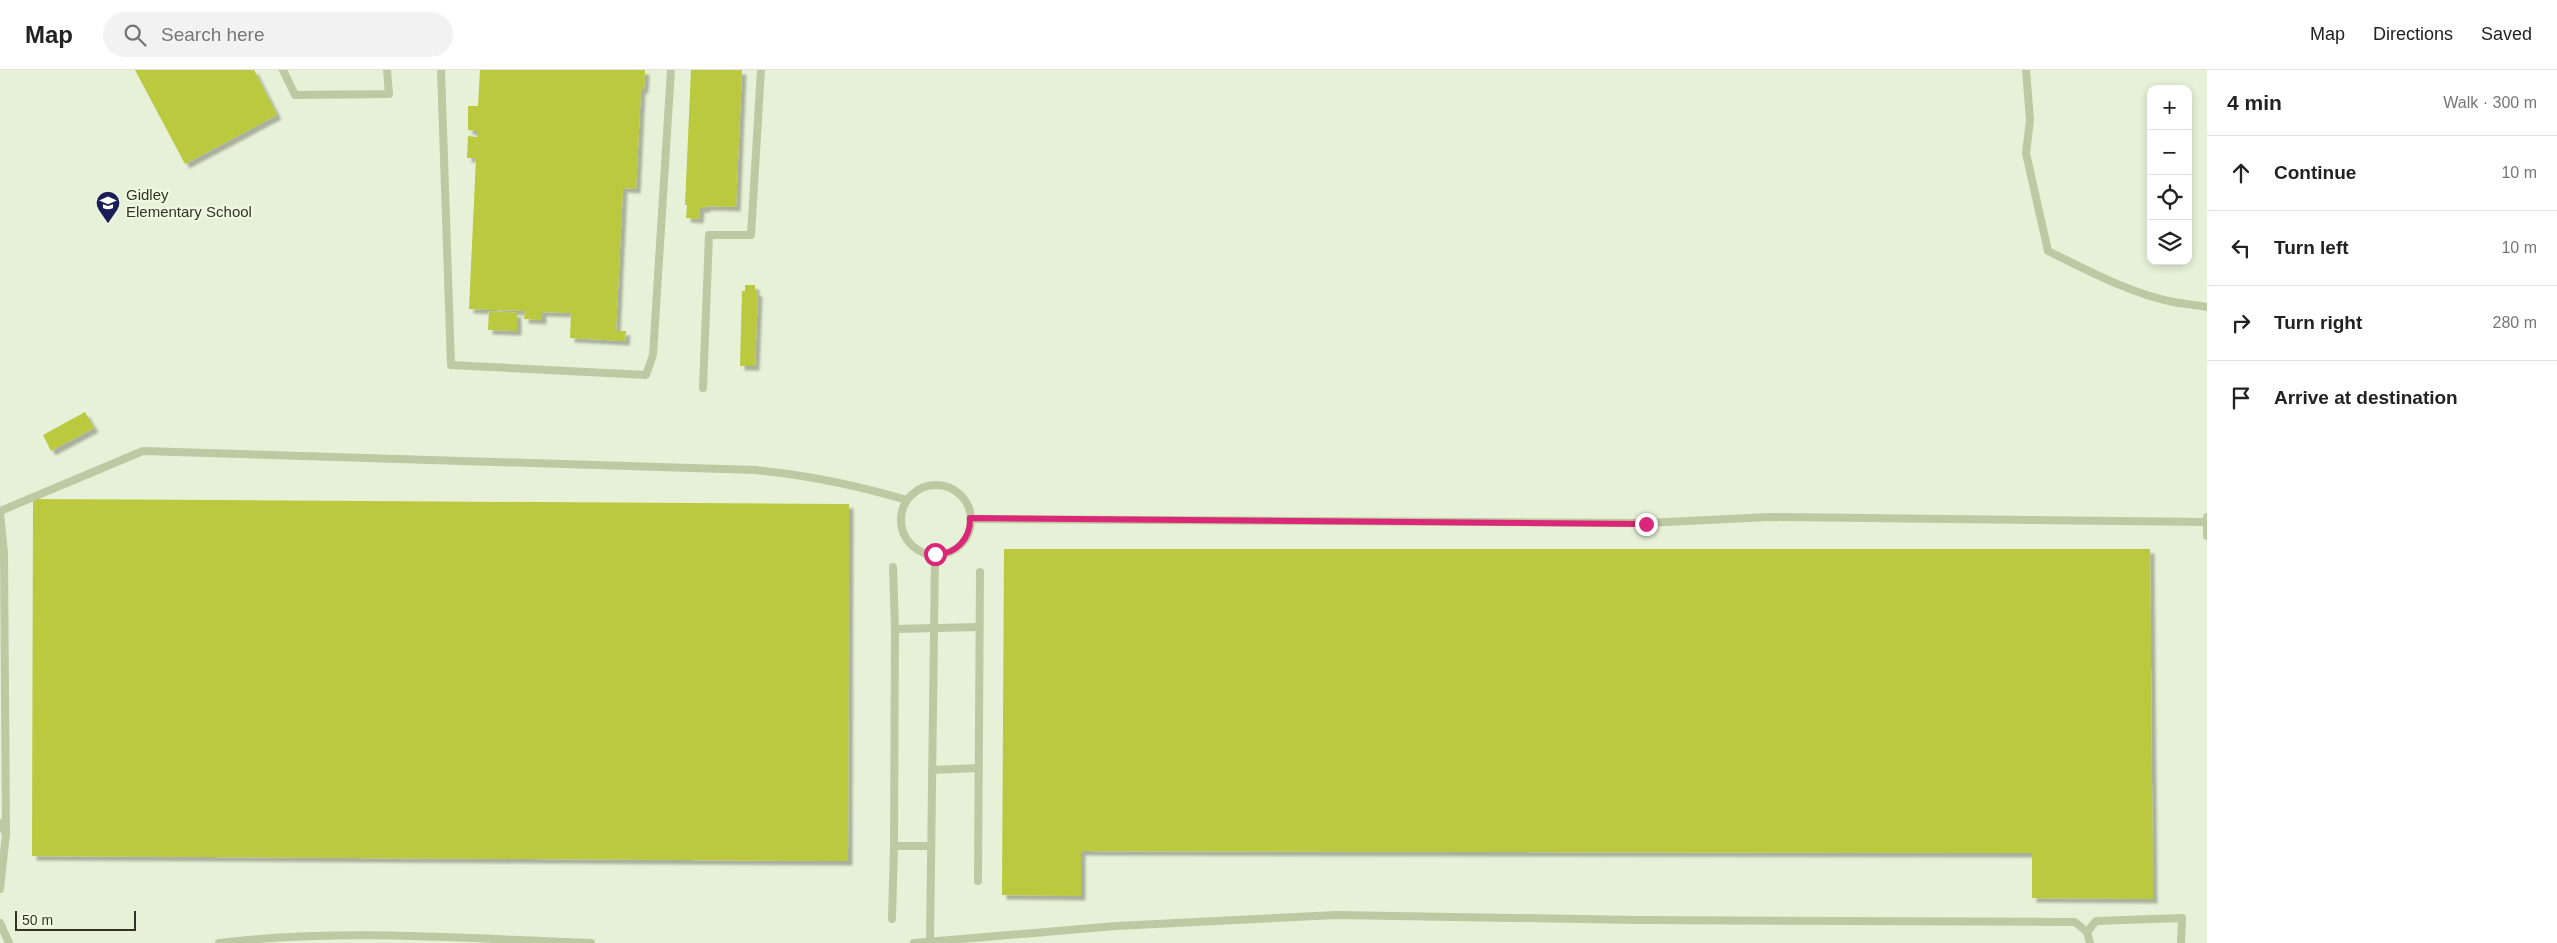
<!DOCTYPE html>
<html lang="en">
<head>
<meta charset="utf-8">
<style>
	:root { --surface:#fff; --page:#f2f2f2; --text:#222; --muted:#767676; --line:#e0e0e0 }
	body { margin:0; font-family:Arial,sans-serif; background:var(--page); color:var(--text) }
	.controls { position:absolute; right:15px; top:15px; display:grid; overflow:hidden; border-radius:10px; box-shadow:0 2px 8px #0003 }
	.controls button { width:45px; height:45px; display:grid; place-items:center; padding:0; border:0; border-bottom:1px solid var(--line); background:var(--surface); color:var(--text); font:25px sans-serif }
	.scale { position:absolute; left:15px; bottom:12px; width:121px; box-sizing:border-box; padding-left:5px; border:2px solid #313425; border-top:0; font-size:14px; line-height:18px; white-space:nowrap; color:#313425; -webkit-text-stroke:4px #f0f9e3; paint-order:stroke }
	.stop { position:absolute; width:15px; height:15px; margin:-11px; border:4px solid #db2777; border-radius:50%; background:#fff }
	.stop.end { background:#db2777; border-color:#fff; box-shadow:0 1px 5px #0008 }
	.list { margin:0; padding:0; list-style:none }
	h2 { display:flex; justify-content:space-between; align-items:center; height:65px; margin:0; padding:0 20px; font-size:21px }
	h2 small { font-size:16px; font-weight:400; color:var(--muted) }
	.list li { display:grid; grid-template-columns:32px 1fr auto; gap:15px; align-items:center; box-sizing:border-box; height:75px; padding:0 20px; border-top:1px solid var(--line) }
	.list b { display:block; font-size:19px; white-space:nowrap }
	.list em { font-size:16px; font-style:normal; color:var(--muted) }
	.icon { flex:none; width:28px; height:28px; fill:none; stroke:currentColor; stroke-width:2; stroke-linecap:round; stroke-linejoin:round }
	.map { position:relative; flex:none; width:2207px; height:873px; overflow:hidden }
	header { display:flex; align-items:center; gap:30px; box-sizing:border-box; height:70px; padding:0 25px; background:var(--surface); border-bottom:1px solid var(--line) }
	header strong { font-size:24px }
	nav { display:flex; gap:28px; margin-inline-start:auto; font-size:18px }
	.search { width:350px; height:45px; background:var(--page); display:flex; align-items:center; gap:12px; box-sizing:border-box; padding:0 18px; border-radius:28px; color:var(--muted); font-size:19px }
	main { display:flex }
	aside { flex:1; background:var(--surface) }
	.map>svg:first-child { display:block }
	.building { fill:#bac93d; filter:url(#shadow) }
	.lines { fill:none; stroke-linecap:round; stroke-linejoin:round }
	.lane { stroke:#bdc9a3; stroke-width:8 }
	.route { stroke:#db2777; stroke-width:6 }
	.labels { text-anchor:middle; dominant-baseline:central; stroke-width:4.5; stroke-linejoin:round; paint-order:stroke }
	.poi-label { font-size:15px; fill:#313425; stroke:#f0f9e3; text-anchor:start }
</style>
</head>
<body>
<header>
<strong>Map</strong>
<div class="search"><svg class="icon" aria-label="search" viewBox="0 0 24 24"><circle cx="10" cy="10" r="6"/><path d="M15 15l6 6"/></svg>Search here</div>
<nav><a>Map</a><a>Directions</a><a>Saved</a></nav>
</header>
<main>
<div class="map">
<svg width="2207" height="873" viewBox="0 0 2207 873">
	<defs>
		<filter id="shadow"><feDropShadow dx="4.5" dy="4.5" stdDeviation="1" flood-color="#0004"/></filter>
	</defs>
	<rect width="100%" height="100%" fill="#e7f1d7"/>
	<g class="building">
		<polygon points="135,0 254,0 277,45 185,94"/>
		<polygon points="480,0 645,0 644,19 641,19 636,119 623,118 616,261 626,261 625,271 570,268 571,243 542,242 542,250 524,249 525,241 469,239 476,88 467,88 468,66 477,67 477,61 468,60 468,36 478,36"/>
		<polygon points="691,0 742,0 736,137 706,136 706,138 700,138 699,149 686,148 687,135 685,135"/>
		<polygon points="745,215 755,215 755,222 758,222 755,296 740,296 742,221 745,221"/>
		<polygon points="489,241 517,243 517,261 488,260"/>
		<polygon points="85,342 94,358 51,381 43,365"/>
		<polygon points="33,429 849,434 848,791 32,786"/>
		<polygon points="1004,479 2150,479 2153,829 2032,828 2032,783 1081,781 1081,826 1002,825"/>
	</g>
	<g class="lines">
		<g class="lane">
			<polyline points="283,0 295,25 389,24 387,0"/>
			<polyline points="441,0 451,295 646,305 653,285 671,0"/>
			<path d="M2026,0L2030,50L2026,83L2048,181C2087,200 2129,223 2173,232C2184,234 2196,235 2207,237"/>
			<polyline points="703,318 709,165 751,165 761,0"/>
			<circle cx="936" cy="450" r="35"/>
			<path d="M0,441L143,381L755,400C808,405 856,415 907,430"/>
			<polyline points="0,443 4,483 2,484"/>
			<polyline points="2207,447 2207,466"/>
			<polyline points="970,449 1646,453 1769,447 2205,452"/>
			<polyline points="4,483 6,764"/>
			<polyline points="893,497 895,559"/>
			<polyline points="932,700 979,698"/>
			<polyline points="0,753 6,764 0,819"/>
			<polyline points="931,776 894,776 895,559 979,557"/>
			<polyline points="978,811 980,502"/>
			<polyline points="892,849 894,776"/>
			<polyline points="0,853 9,873"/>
			<polyline points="2087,862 2096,851 2182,848 2181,873"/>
			<path d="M219,873C342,858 468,869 591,873"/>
			<polyline points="914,873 1116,856 1336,845 1638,850 2075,852 2087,862 2090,873"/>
			<polyline points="930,873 935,484"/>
		</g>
	</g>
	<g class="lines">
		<path class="route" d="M935,484C955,485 971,469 970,448L1646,454"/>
	</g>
	<defs>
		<symbol id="school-pin" viewBox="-11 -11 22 30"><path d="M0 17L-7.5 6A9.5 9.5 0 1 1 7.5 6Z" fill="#1a1e56" stroke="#f0f9e3"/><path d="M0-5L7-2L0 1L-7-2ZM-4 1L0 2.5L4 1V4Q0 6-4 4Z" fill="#fff"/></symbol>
	</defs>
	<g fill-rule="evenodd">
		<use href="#school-pin" x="94" y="119" width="28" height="38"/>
	</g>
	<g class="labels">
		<g class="poi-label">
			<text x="126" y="124">Gidley<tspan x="126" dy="17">Elementary School</tspan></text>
		</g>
	</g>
</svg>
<div class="controls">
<button>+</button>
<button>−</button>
<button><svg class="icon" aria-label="locate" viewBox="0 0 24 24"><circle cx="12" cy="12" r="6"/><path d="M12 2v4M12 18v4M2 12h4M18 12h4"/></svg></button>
<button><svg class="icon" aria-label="layers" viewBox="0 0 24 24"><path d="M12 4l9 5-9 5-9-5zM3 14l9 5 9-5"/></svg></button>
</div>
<div class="scale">50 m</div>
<div class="stop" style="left:935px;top:484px"></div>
<div class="stop end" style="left:1646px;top:454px"></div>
</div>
<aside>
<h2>4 min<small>Walk · 300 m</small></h2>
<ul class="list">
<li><svg class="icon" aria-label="ahead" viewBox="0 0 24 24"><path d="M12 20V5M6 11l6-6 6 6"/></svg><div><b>Continue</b></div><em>10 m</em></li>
<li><svg class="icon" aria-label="left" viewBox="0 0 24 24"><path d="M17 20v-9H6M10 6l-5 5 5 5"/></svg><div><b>Turn left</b></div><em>10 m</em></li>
<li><svg class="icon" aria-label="right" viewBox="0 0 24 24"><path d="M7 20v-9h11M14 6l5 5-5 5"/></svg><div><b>Turn right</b></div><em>280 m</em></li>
<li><svg class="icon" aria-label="arrive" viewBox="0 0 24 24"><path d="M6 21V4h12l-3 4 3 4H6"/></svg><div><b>Arrive at destination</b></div></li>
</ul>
</aside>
</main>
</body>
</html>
